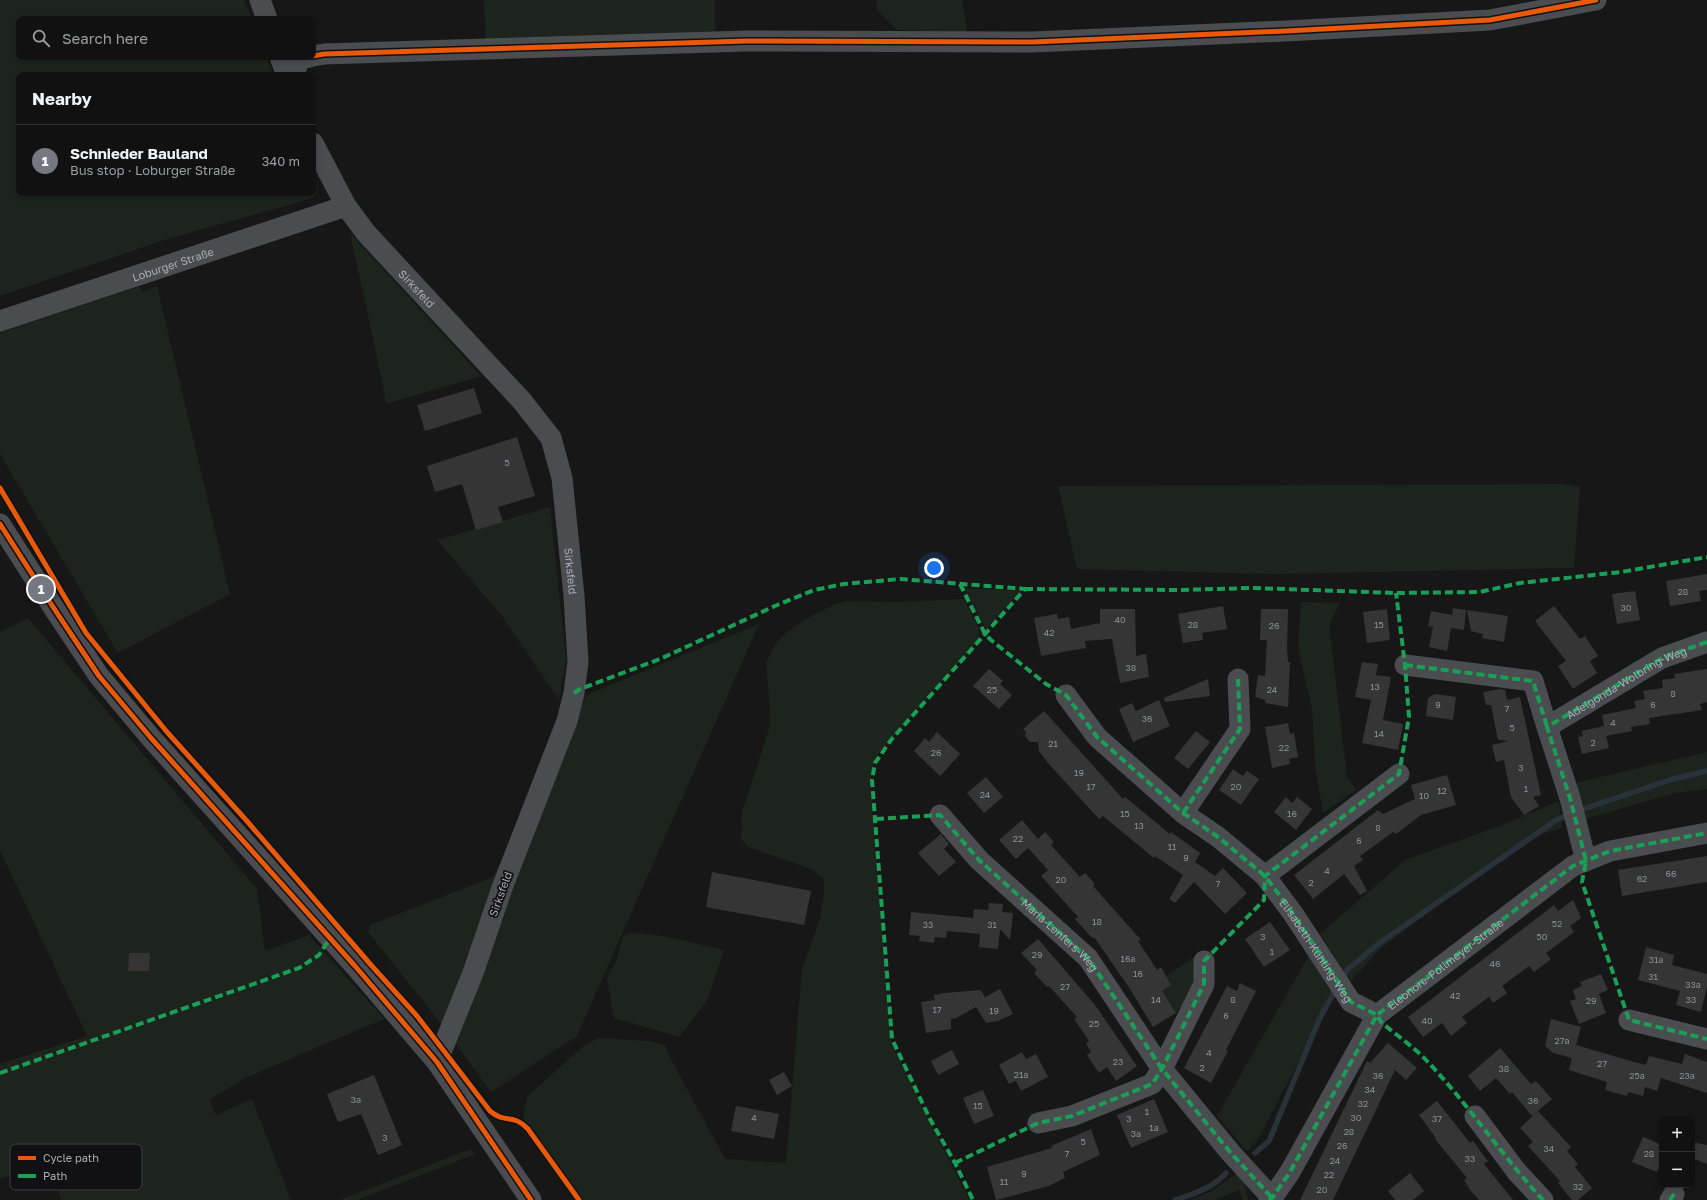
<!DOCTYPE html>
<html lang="en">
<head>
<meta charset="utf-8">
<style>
	:root { --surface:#111; --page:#1a1a1a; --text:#f1f3f6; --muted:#9c9d9f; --line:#303131; --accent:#757880 }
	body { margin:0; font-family:"Golos Text",sans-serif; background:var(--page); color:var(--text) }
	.controls { position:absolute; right:12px; bottom:12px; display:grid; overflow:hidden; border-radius:8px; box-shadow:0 2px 6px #0003 }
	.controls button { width:36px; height:36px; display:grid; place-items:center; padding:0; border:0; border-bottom:1px solid var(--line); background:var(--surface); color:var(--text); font:20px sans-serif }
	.you { position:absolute; left:934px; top:568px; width:14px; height:14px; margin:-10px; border:3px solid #fff; border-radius:50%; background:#1a73e8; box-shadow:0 0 0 6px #1a73e833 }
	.badge { display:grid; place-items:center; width:26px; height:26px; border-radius:50%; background:var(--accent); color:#fff; font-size:13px; font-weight:700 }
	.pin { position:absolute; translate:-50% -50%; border:2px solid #fff; box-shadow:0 1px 4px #0006 }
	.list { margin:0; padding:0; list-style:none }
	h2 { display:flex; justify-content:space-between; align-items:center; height:52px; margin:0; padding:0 16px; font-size:17px }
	h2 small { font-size:13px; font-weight:400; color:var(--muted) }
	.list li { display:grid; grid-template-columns:26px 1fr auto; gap:12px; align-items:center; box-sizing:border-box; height:72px; padding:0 16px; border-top:1px solid var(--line) }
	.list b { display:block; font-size:15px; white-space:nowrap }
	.list p { margin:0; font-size:13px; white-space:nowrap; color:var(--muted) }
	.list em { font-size:13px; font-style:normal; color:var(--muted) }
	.icon { flex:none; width:22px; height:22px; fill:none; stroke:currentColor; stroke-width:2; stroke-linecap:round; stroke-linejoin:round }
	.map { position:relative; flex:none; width:1707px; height:1200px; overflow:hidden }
	.search { position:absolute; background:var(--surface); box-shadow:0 2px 6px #0003; left:16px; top:16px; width:300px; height:44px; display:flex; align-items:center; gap:10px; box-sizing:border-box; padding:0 14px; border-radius:8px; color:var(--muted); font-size:15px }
	.panel { position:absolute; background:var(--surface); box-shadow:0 2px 6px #0003; left:16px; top:72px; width:300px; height:124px; border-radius:8px }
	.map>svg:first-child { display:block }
	.green { fill:#1d241e }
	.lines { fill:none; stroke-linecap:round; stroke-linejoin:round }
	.stream { stroke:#2a3239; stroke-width:5.5 }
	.building { fill:#353536 }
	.minor { stroke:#4b4c50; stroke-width:21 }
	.quiet { stroke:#1a9f57; stroke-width:4; stroke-dasharray:8 4; stroke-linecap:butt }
	.cycleway-casing { stroke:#111113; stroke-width:8 }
	.cycleway { stroke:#e8590c; stroke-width:5 }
	.labels { text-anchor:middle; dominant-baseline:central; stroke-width:3.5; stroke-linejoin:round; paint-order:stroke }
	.number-label { font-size:9px; fill:#8b8f98 }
	.street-label { font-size:11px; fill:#a8adb8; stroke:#111113 }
	.key { fill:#111113; stroke:#3e4045; stroke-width:1 }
	.key-label { font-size:11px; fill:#a8adb8 }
</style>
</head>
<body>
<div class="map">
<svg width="1707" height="1200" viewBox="0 0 1707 1200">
	<rect width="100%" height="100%" fill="#171717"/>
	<g class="green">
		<polygon points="0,0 244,0 252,19 19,19 19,57 266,57 273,75 19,75 19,193 313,193 313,176 318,189 313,198 164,240 0,296"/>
		<polygon points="484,0 715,0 715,32 486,43"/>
		<polygon points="876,0 962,0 967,32 897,30 877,10"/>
		<polygon points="350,233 481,376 386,404 382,380"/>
		<polygon points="140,286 142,292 157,286 230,594 118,653 0,454 0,333"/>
		<polygon points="1559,484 1580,486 1574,568 1277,574 1077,569 1058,486"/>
		<polygon points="550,507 566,658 559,700 502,616 437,540"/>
		<polygon points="964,588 1021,591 986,629"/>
		<polygon points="964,599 979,629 978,641 878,754 873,764 870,780 890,1036 893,1047 969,1200 582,1200 523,1118 527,1097 582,1047 598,1038 650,1041 665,1045 667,1052 725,1159 786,1163 802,969 820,919 824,893 824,879 811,869 748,847 741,839 742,812 771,723 766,662 776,643 788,631 813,615 836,604 847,601 896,602"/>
		<polygon points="1301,602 1340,603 1329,624 1347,777 1356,790 1323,813 1316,772 1312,708 1298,647"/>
		<polygon points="28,618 257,889 265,951 309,935 384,1019 245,1078 209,1100 216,1115 252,1099 291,1200 61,1200 52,1162 0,1179 0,1064 87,1036 0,850 0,632"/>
		<polygon points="759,624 577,1036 491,1092 435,1016 368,932 370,925 493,877 573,724 586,695"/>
		<polygon points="1707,752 1707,789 1675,793 1578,821 1571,784"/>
		<polygon points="1559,801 1562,828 1528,838 1380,949 1350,982 1320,934 1405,860 1497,827"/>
		<path d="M629,933C661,933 693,943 724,950L707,1001L679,1037L614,1018L607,979L616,961L623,937Z"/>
		<polygon points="1311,952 1336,991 1257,1141 1247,1151 1217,1116"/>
		<polygon points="1195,956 1198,985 1176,1013 1162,991 1171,985 1166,976"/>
		<polygon points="471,1149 476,1154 357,1200 340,1200"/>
		<polygon points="1239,1172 1244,1179 1248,1200 1243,1200 1239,1190 1215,1200 1190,1200 1212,1191"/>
	</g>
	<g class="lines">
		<g class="stream">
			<polyline points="1577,811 1673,779 1707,771"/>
			<polyline points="1341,980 1347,970 1378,944 1555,821 1570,814"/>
			<polyline points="1255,1153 1269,1141 1320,1018 1337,987"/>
			<path d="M1175,1200C1193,1194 1213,1188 1226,1173"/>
		</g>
	</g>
	<g class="building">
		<polygon points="474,388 482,413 425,431 417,405"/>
		<polygon points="517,437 535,496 498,507 503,522 476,530 462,484 435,492 427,466"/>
		<polygon points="1707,574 1707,590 1699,591 1701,601 1670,606 1666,581"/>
		<polygon points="1635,591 1640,620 1617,624 1612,594"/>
		<polygon points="1223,606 1227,629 1202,633 1203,640 1183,643 1178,614"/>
		<polygon points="1554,606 1580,639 1585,636 1598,656 1590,661 1597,673 1573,689 1558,666 1566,661 1535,621"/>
		<polygon points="1453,608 1466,610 1464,630 1451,628 1447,651 1429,647 1433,627 1428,626 1431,611 1452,615"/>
		<polygon points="1100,609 1135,609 1136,656 1146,654 1149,677 1120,683 1112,639 1085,641 1086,648 1041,656 1034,618 1057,614 1058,619 1069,617 1071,629 1100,623"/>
		<polygon points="1261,609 1288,609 1287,649 1288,662 1290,662 1288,707 1265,703 1265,700 1255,697 1258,675 1265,676 1267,640 1260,640"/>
		<polygon points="1387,609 1390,640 1367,643 1363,612"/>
		<polygon points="1467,610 1508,616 1504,642 1482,638 1483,634 1471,631"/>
		<polygon points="1362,662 1378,664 1376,675 1391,677 1383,720 1403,724 1398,750 1362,743 1371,700 1355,697"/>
		<polygon points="989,669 1003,681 1000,684 1012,695 999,709 973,686"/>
		<polygon points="1707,669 1707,702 1700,704 1702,710 1649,718 1650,724 1631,727 1632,731 1606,736 1602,715 1636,708 1634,701 1645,699 1643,691 1663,688 1662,680 1675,678 1674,674"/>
		<polygon points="1208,679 1210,696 1165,702 1164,698"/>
		<polygon points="1500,689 1505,690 1507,700 1520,697 1541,795 1533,797 1539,806 1524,815 1511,797 1504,760 1496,762 1492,745 1509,741 1498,740 1491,705 1486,705 1483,692"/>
		<polygon points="1435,694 1456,697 1453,720 1426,716 1428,698"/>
		<polygon points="1159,700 1170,726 1133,742 1119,709 1132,703 1136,711"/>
		<polygon points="1044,711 1123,799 1125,797 1170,834 1171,832 1200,853 1195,862 1215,876 1223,868 1247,893 1225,914 1194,882 1175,903 1169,899 1183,875 1155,856 1154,858 1103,816 1099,819 1048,763 1039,751 1038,742 1030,742 1025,736 1026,732 1023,729"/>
		<polygon points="1288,723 1290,734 1294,733 1298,757 1289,759 1290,764 1272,768 1265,727"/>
		<polygon points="1604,726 1609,748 1582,754 1578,737 1583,736 1582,731"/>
		<polygon points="1196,731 1210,742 1188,769 1174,758"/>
		<polygon points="937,732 960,754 940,776 914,751 925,738 929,742"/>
		<polygon points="1233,769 1243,776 1247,771 1259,779 1241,805 1219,790"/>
		<polygon points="1447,775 1456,805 1421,815 1396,834 1393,832 1360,856 1363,860 1354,866 1367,891 1360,895 1344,874 1313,899 1294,875 1378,810 1383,814 1415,799 1411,785"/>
		<polygon points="986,777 1003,797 984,813 967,793"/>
		<polygon points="1286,797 1292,803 1297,797 1312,809 1296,830 1274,812"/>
		<polygon points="1022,820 1038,839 1045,832 1054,842 1051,845 1080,877 1085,873 1095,884 1093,886 1141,940 1138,941 1157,970 1161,967 1171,985 1162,991 1176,1013 1153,1027 1130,989 1094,937 1092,938 1075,919 1078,917 1041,876 1048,870 1028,848 1016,859 999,840"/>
		<polygon points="941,834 949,844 944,849 956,862 939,876 918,853"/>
		<polygon points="1707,856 1707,882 1622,896 1618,870"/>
		<polygon points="712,872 811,891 804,925 706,907"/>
		<polygon points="1573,900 1581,918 1570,926 1574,932 1546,953 1551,959 1534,972 1529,966 1502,986 1507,993 1493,1003 1489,997 1462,1017 1467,1023 1451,1036 1442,1023 1423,1037 1408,1017 1554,905 1558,911"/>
		<polygon points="989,903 1003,904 1002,912 1013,913 1010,940 1000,929 998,949 979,947 980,934 947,931 946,938 935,937 934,943 919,941 920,936 909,935 911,912 973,918 974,909 988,910"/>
		<polygon points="1270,922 1290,950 1264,967 1245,939"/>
		<polygon points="1038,939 1095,1005 1137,1066 1116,1081 1107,1067 1099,1073 1087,1055 1091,1052 1086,1044 1089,1041 1074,1019 1077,1017 1049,986 1047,987 1034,973 1037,970 1021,953"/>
		<polygon points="1646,947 1674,955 1672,965 1707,974 1707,987 1701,1012 1676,1005 1680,991 1638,980"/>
		<polygon points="129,953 150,953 149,971 128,971"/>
		<polygon points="1601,974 1608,990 1599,994 1606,1013 1579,1024 1570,1001 1576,999 1573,990 1582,986 1580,982"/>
		<polygon points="1240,983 1256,991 1226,1050 1228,1051 1211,1083 1184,1068 1227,986 1237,991"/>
		<polygon points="1000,989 1013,1014 998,1021 986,1023 976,1007 956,1018 951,1019 951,1029 926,1033 921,1002 935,1000 934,995 944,993 981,990 985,997"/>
		<polygon points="1551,1019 1581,1027 1576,1045 1634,1062 1646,1065 1649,1056 1682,1064 1685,1054 1707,1062 1707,1093 1661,1078 1657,1091 1645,1087 1643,1096 1628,1092 1627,1096 1605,1090 1607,1082 1569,1070 1572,1058 1553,1053 1545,1046"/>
		<polygon points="1388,1043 1417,1068 1406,1080 1395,1070 1333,1200 1300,1200 1367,1061 1370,1063"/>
		<polygon points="1500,1048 1531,1084 1536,1081 1552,1099 1532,1116 1512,1092 1510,1094 1496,1078 1480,1091 1468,1076"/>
		<polygon points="952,1050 959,1064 938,1075 931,1061"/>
		<polygon points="1022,1052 1026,1059 1036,1054 1048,1077 1021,1091 1016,1081 1009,1084 999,1065"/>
		<polygon points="784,1072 792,1086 777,1095 769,1080"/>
		<polygon points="374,1075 402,1145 378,1155 361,1114 338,1122 327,1094"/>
		<polygon points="983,1090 994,1116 974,1124 963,1098"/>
		<polygon points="1154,1099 1168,1132 1131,1148 1117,1115"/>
		<polygon points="1437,1101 1470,1143 1473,1141 1488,1161 1484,1164 1513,1200 1479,1200 1470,1190 1464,1180 1467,1178 1435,1139 1436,1138 1419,1115"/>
		<polygon points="736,1106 779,1114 774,1139 731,1131"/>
		<polygon points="1538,1111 1571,1147 1567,1151 1578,1164 1575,1167 1592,1188 1578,1200 1572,1200 1558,1183 1560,1181 1528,1146 1533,1142 1520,1128"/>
		<polygon points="1091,1129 1100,1155 1063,1172 1065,1178 1049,1186 996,1200 987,1167 1052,1148 1051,1146"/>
		<polygon points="1643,1137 1662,1145 1662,1160 1657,1172 1632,1162"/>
		<polygon points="1692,1142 1707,1145 1707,1164 1692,1158"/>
		<polygon points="1410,1173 1424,1191 1413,1200 1395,1200 1388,1191"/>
	</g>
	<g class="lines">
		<g class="minor">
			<polyline points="260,0 267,19"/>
			<polyline points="313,56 324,54 747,41 1033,42 1286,31 1490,20 1596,0"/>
			<polyline points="280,57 287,75"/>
			<polyline points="293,75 300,59 310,57"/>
			<path id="s1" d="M313,143L346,206L366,233L522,401L551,438L562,478L574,596L578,662L574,693L567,721L502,888L473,973L437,1062"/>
			<path id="s2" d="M0,321L346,206"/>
			<polyline points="0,524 55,610 99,676 151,738 355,966 437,1062 531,1200"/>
			<polyline points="1405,665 1533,681 1547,727"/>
			<path id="s3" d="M1066,695L1097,737L1183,813L1218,837L1265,876L1294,915L1351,1002L1377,1015"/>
			<polyline points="1183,813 1240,729 1238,679"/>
			<path id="s4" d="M940,815L979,860L1088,958L1162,1069L1230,1152L1272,1198"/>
			<path id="s5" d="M1586,861L1570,798L1547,727L1662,658L1707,642"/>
			<polyline points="1265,876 1399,774"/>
			<polyline points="1629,1020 1707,1039"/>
			<polyline points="1475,1116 1517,1172 1543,1200"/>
			<polyline points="1038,1123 1072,1116 1152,1084 1162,1069 1204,984 1204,961"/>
			<path id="s6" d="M1269,1200L1272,1198L1290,1172L1377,1015L1573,866L1610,851L1707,833"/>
			<polyline points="1670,1200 1674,1194"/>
		</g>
		<g class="quiet">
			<path d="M960,584L985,634L991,640L1046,684L1066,695L1097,737L1183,813L1218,837L1265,876L1294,915L1351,1002L1377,1015L1381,1022C1396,1035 1414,1047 1427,1061C1469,1105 1502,1156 1543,1200"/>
			<polyline points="1025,589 1179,590 1253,588 1396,593 1480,592 1520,583 1621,572 1707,557"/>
			<polyline points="1707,642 1662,658 1547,727 1570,798 1586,861 1582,882 1629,1020 1707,1039"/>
			<polyline points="1405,665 1533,681 1547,727"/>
			<polyline points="574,693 580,689 660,659 775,606 814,590 844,584 900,579 1025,589 891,740 875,763 872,780 892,1039 930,1119 955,1163 973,1200"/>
			<polyline points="1183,813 1240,729 1238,679"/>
			<polyline points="876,819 940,815 979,860 1088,958 1162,1069 1230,1152 1274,1200"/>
			<polyline points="0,1073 299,968 319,955 330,938"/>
			<polyline points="955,1163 1038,1123 1072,1116 1152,1084 1162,1069 1204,984 1204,961 1264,900 1265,876 1399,774 1409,717 1405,665 1396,593"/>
			<polyline points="1269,1200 1272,1198 1290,1172 1377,1015 1573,866 1610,851 1707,833"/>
			<polyline points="1670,1200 1674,1194"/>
		</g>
		<defs>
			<g id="cycleway">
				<polyline points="313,56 324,54 747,41 1033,42 1286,31 1490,20 1596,0"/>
				<path d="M0,488L86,633L167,732L246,820L371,965L417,1016L490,1111C505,1124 513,1113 528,1129L579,1200"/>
				<polyline points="0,524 55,610 99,676 151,738 355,966 437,1062 531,1200"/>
			</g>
		</defs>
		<use href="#cycleway" class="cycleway-casing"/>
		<use href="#cycleway" class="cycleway"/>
	</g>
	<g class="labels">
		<g class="number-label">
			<text x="507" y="462">5</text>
			<text x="1683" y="591">28</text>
			<text x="1626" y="607">30</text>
			<text x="1120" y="619">40</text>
			<text x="1193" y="624">28</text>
			<text x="1379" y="624">15</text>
			<text x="1274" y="625">26</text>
			<text x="1049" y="632">42</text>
			<text x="1131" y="667">38</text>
			<text x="1375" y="686">13</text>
			<text x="992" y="689">25</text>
			<text x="1272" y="689">24</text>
			<text x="1673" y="693">8</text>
			<text x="1438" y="704">9</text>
			<text x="1653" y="704">6</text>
			<text x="1507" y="708">7</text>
			<text x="1147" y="718">36</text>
			<text x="1613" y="722">4</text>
			<text x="1512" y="727">5</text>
			<text x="1379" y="733">14</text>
			<text x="1593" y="742">2</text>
			<text x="1053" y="743">21</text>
			<text x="1284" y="747">22</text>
			<text x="936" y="752">26</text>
			<text x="1521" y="767">3</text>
			<text x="1079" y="772">19</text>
			<text x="1091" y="786">17</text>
			<text x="1236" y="786">20</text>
			<text x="1526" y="788">1</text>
			<text x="1442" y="790">12</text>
			<text x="985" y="794">24</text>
			<text x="1424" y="795">10</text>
			<text x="1125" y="813">15</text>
			<text x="1292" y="813">16</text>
			<text x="1139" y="825">13</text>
			<text x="1378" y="827">8</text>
			<text x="1018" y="838">22</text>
			<text x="1359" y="840">6</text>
			<text x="1172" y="846">11</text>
			<text x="1186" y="857">9</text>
			<text x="1327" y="870">4</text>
			<text x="1671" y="873">66</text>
			<text x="1642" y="878">62</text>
			<text x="1061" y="879">20</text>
			<text x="1311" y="882">2</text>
			<text x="1218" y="883">7</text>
			<text x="1097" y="921">18</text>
			<text x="1557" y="923">52</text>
			<text x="928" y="924">33</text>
			<text x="992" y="924">31</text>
			<text x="1263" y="936">3</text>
			<text x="1542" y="936">50</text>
			<text x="1272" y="951">1</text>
			<text x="1037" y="954">29</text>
			<text x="1128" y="958">16a</text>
			<text x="1656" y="959">31a</text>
			<text x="1495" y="963">46</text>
			<text x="1138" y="973">16</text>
			<text x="1653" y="976">31</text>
			<text x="1693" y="984">33a</text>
			<text x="1065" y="986">27</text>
			<text x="1455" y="995">42</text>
			<text x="1156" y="999">14</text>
			<text x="1233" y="999">8</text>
			<text x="1691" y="999">33</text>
			<text x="1591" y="1000">29</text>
			<text x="937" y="1009">17</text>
			<text x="994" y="1010">19</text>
			<text x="1226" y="1015">6</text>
			<text x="1427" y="1020">40</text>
			<text x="1094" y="1023">25</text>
			<text x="1562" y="1040">27a</text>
			<text x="1209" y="1052">4</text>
			<text x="1118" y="1061">23</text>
			<text x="1602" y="1063">27</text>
			<text x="1202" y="1067">2</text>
			<text x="1504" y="1068">38</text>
			<text x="1021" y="1074">21a</text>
			<text x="1378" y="1075">36</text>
			<text x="1637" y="1075">25a</text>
			<text x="1687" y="1075">23a</text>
			<text x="1370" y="1089">34</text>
			<text x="356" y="1099">3a</text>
			<text x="1533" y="1100">36</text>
			<text x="1363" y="1103">32</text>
			<text x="978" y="1105">15</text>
			<text x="1147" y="1111">1</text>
			<text x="754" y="1117">4</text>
			<text x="1356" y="1117">30</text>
			<text x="1129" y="1118">3</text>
			<text x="1437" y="1118">37</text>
			<text x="1154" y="1127">1a</text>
			<text x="1349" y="1131">28</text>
			<text x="1136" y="1133">3a</text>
			<text x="385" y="1137">3</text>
			<text x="1083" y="1141">5</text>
			<text x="1342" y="1145">26</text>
			<text x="1549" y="1148">34</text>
			<text x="1067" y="1153">7</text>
			<text x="1649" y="1153">28</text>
			<text x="1470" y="1158">33</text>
			<text x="1335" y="1160">24</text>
			<text x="1024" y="1173">9</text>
			<text x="1329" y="1174">22</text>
			<text x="1004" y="1181">11</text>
			<text x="1578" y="1186">32</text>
			<text x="1322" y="1189">20</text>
		</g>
		<g class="street-label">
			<text stroke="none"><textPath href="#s2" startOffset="182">Loburger Straße</textPath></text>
			<text stroke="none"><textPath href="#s1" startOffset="180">Sirksfeld</textPath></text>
			<text stroke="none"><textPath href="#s1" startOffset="516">Sirksfeld</textPath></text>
			<text stroke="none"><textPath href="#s5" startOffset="231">Adelgonda-Wolbring-Weg</textPath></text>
			<text transform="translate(500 894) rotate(-70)">Sirksfeld</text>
			<text stroke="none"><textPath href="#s4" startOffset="170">Maria-Lenfers-Weg</textPath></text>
			<text stroke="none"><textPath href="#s3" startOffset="361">Elisabeth-Kühling-Weg</textPath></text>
			<text stroke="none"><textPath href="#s6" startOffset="300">Eleonore-Pollmeyer-Straße</textPath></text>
		</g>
	</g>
	<rect x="10" y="1144" width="132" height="46" rx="6" class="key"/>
	<rect x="18" y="1156" width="18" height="4" fill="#e8590c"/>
	<rect x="18" y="1174" width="18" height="4" fill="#1a9f57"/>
	<g class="key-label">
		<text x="43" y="1162">Cycle path</text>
		<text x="43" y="1180">Path</text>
	</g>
</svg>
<div class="controls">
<button>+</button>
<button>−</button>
</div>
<div class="you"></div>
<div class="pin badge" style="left:41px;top:589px">1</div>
<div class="search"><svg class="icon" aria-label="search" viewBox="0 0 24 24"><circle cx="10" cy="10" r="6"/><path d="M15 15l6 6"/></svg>Search here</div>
<section class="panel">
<h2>Nearby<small></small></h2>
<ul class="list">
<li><span class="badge">1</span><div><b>Schnieder Bauland</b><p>Bus stop · Loburger Straße</p></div><em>340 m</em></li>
</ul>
</section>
</div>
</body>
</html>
